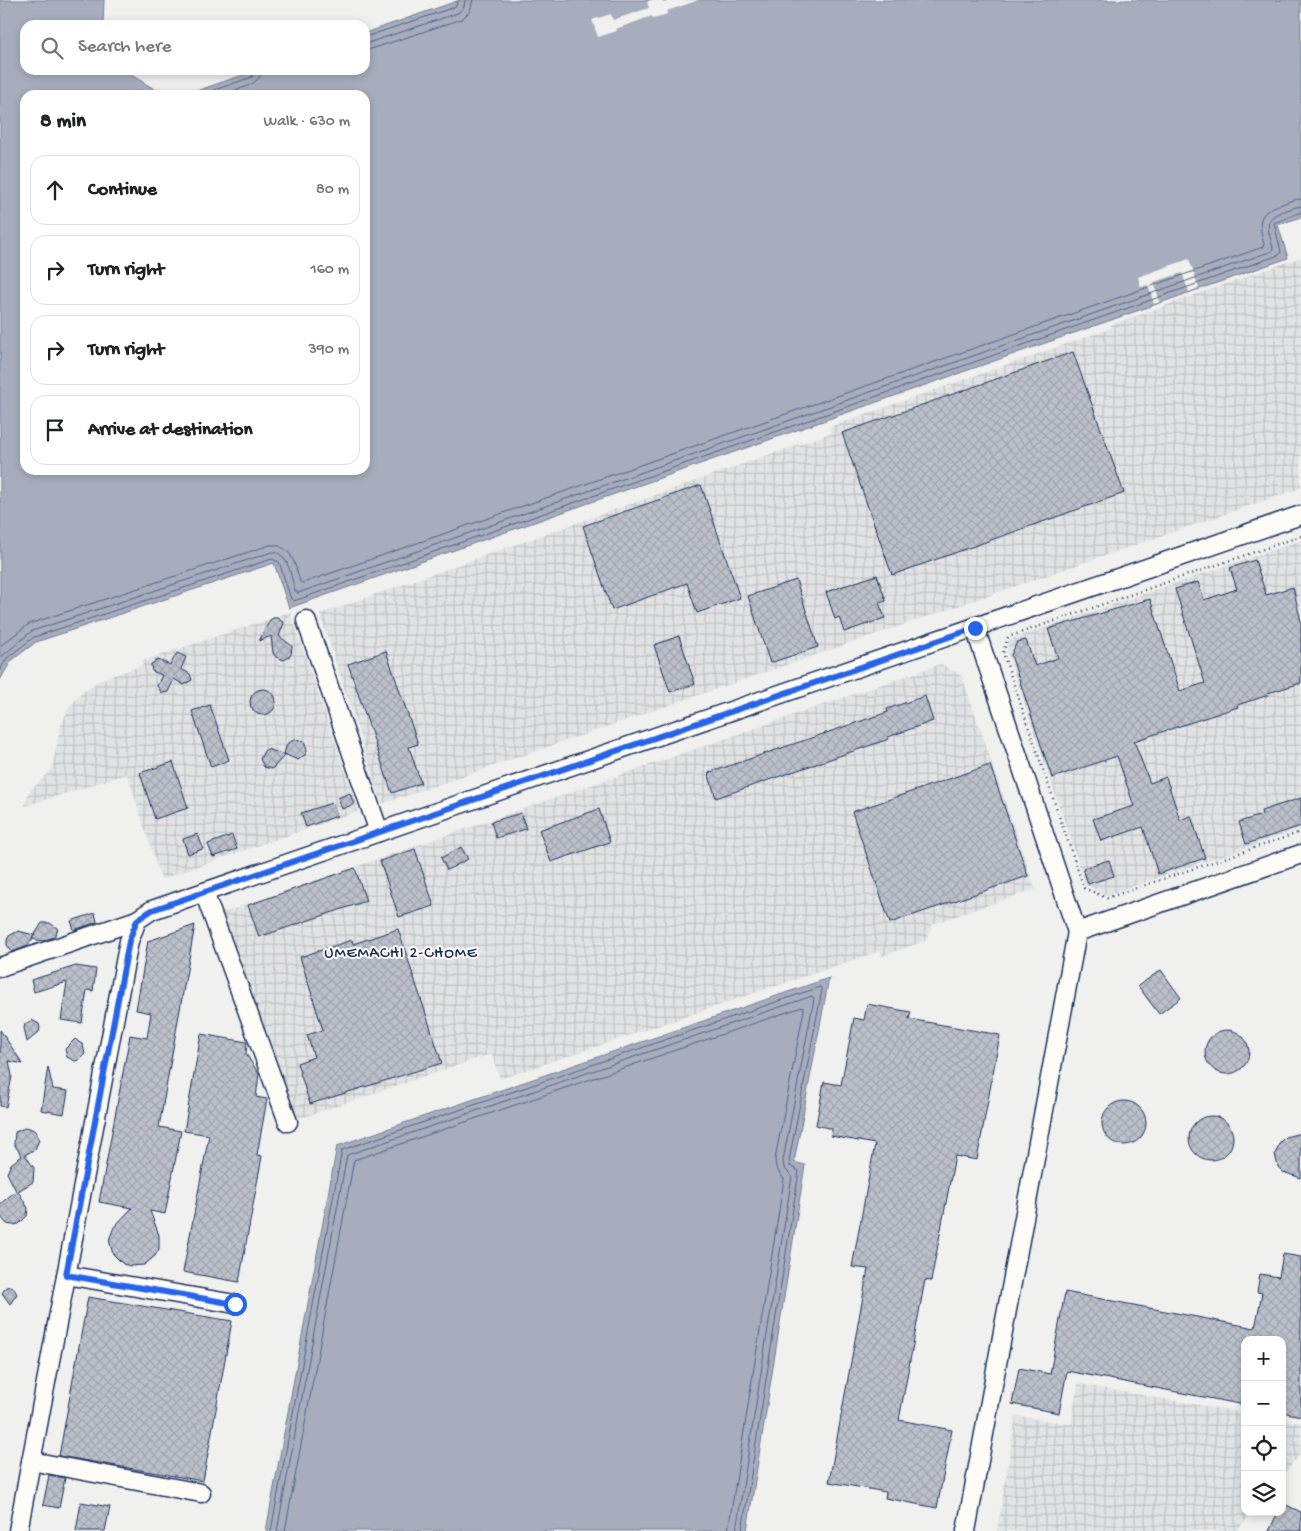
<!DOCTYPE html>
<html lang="en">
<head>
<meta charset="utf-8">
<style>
	:root { --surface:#fff; --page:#f2f2f2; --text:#202124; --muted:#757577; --line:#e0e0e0 }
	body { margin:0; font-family:"Gochi Hand",sans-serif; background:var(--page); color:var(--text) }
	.controls { position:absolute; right:15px; bottom:15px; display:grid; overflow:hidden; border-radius:10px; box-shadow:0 2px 8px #0003 }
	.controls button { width:45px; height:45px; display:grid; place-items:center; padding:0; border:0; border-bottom:1px solid var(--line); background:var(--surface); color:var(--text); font:25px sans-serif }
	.stop { position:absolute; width:15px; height:15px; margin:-11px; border:4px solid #2563eb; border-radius:50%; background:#fff }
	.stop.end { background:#2563eb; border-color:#fff; box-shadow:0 1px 5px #0008 }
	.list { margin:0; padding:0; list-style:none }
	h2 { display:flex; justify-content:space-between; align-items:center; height:65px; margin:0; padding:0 20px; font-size:21px }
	h2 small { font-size:16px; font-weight:400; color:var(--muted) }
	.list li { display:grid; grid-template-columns:32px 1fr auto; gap:15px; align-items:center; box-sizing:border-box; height:70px; margin:0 10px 10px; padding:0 10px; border:1px solid var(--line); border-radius:15px }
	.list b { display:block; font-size:19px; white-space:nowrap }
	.list em { font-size:16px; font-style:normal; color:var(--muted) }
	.icon { flex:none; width:28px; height:28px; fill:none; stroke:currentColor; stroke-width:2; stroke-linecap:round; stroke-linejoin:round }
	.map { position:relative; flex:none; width:1301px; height:1531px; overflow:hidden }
	.search { position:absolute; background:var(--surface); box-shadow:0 2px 8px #0003; left:20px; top:20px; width:350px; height:55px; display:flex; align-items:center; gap:12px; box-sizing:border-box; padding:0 18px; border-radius:15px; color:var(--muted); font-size:19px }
	.panel { position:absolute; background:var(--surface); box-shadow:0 2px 8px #0003; left:20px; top:90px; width:350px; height:385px; border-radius:15px }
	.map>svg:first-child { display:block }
	.industrial { fill:url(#industrial-grid) }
	.water { fill:#a7adbd; stroke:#6f7b97 }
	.pier { fill:#f0f0ee }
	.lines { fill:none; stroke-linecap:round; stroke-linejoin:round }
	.shore { stroke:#536184; stroke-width:1 }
	.building { fill:url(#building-cross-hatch); stroke:#1b2f5e }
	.minor-casing { stroke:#1b2f5e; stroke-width:21 }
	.path { stroke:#1b2f5e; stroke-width:2.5; stroke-dasharray:1 4; stroke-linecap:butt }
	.minor { stroke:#fdfcf7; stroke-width:18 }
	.route { stroke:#2563eb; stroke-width:6 }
	.labels { text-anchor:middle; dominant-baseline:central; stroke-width:4; stroke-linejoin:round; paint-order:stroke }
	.neighbourhood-label { font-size:16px; letter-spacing:1px; fill:#1b2f5e; stroke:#fdfcf7 }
</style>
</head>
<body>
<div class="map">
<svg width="1301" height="1531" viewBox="0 0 1301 1531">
	<defs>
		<pattern id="industrial-grid" width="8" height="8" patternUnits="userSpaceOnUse" patternTransform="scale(1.25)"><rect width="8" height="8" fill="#e0e2e3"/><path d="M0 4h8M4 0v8" fill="none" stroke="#c0c2c5"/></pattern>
		<pattern id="building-cross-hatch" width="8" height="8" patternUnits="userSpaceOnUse" patternTransform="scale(1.25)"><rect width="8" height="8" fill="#bbc0ca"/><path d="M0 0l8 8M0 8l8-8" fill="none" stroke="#a0a5b0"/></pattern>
	</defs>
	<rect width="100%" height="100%" fill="#f0f0ee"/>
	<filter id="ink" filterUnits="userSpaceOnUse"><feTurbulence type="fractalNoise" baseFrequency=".02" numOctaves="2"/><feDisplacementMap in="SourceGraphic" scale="10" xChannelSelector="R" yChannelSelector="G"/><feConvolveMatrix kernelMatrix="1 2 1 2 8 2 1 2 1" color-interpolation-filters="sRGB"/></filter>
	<g filter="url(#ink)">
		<g class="industrial">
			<polygon points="1301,257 1301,488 382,804 320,614 831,433 829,427 1112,328 1111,325"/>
			<polygon points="1301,540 1301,829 1107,895 1086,885 1007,652 1009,640"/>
			<polygon points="290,612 359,811 161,879 127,774 25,806 28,793 52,769 60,728 69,707 82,693 100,680 143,665 142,661"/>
			<polygon points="941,664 962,676 1035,889 933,924 925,941 882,956 880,951 500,1079 491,1054 295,1120 222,913"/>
			<polygon points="1078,1384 1245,1413 1245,1512 1252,1512 1237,1531 997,1531 1016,1416 1071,1424"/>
			<polygon points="1282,1420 1301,1423 1301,1453 1282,1476"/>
		</g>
		<g class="water">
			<polygon points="0,0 104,0 103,25 25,25 25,70 123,70 164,95 25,95 25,470 365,470 365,95 185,95 257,70 365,70 365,33 460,0 1301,0 1301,217 1278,225 1288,258 289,608 274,563 36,642 11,661 0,680"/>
			<polygon points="829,978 794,1162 805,1165 747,1531 266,1531 337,1146"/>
		</g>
		<g class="pier">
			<polygon points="651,0 662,0 664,3 672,0 699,0 667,11 667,14 653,19 652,16 616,29 617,31 598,37 592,20 611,14 613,20 649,8 647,2"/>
			<polygon points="1189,259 1199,288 1189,292 1182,273 1154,282 1160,302 1154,304 1148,285 1141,287 1138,277"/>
		</g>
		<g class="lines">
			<g class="shore">
				<polyline points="365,37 455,7 459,0"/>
				<polyline points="365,44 458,13 464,7 465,0"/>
				<polyline points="365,51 462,19 470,11 473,0"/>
				<polyline points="200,95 252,77 256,70"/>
				<path d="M219,95C233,90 261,87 262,70"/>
				<path d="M0,646L29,624L270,545C292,544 295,565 300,582L303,583L1263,247L1264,244C1258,221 1257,212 1282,204C1288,202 1294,199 1301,199"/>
				<path d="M0,658L32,631L272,552C289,552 291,578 295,591L298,593L1272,251L1273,248C1269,232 1262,219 1281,212C1288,210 1294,207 1301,206"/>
				<polyline points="0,670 7,658 34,637 272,559 279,562 291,599 294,601 1279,255 1281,252 1274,223 1301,212"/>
				<polyline points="271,1531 342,1150 820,987 822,990 789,1160 790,1166 799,1171 742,1531"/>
				<polyline points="277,1531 347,1155 812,996 814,999 783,1160 784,1168 792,1176 736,1531"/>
				<polyline points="285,1531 354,1160 802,1007 804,1010 775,1159 776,1168 784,1179 728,1531"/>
			</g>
		</g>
		<g class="building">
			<polygon points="1073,352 1124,493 892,575 842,433"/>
			<polygon points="701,485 740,598 697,613 687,583 612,610 583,526"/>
			<polygon points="1255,560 1266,595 1293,587 1301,622 1301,683 1268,693 1269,695 1237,705 1238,707 1134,741 1150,783 1166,777 1180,820 1191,816 1205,858 1158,874 1143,827 1101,841 1093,819 1134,806 1117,756 1052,778 1011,655 1017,642 1026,640 1035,666 1058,658 1048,629 1150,599 1180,691 1205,683 1175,589 1198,582 1204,600 1237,589 1230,568"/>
			<polygon points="877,575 886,601 879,603 885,618 844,632 839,617 835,619 826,592"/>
			<polygon points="796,580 818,647 770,663 748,596"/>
			<polygon points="273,618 277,618 284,623 279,636 292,646 291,655 284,660 276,657 273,653 271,636 259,641 270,620"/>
			<polygon points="679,636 695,684 670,692 654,645"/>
			<polygon points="386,651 418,744 409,747 421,783 392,793 348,664"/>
			<polygon points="177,653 186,657 181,669 190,674 192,680 184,685 174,679 168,692 162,693 157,686 162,675 152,671 151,664 158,660 170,665"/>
			<circle cx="263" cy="702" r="13"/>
			<polygon points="925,696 933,721 888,737 889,739 716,798 708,773 888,712 887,709"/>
			<polygon points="210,705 229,760 211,767 192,711"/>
			<polygon points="295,739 304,741 307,750 306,754 298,760 284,754 287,744"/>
			<polygon points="267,749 285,755 272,769 264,767 260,759 264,751"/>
			<polygon points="173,762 188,808 155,819 140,773"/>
			<polygon points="990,765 1028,876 890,923 852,812"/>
			<polygon points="350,793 354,804 342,809 338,798"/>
			<polygon points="1301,798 1301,826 1246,844 1239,822 1262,815 1261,811"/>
			<polygon points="332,803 337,816 306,827 301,813"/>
			<polygon points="599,809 610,842 551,862 539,830"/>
			<polygon points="521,813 526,829 496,838 491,822"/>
			<polygon points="198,834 203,849 188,854 183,839"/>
			<polygon points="232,835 237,849 213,857 208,844"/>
			<polygon points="461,847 468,859 447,870 441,858"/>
			<polygon points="415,849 434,906 399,917 380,861"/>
			<polygon points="1109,860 1114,876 1088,884 1083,868"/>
			<polygon points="355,868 366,901 259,937 248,905"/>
			<polygon points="95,913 97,922 74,930 71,921"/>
			<polygon points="42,923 50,923 58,929 54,937 43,941 32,939"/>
			<polygon points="195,925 159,1127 181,1131 165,1214 150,1211 159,1235 159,1249 155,1256 144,1265 130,1266 123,1264 113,1254 109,1240 114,1227 132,1208 99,1202 130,1035 147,1038 151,1013 136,1010 148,941"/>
			<polygon points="398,929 442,1063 310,1104 297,1063 314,1057 307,1035 323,1030 300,957 352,940 353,944"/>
			<polygon points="18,931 34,935 28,946 12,952 7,945 7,940 9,936"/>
			<polygon points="76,966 96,969 93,991 87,990 82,1023 61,1020 67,982 34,992 31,980"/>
			<polygon points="1161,970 1181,998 1159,1014 1138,986"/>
			<polygon points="867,1004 911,1012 909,1019 1000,1035 977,1160 955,1156 931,1281 925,1280 899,1420 952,1430 937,1508 885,1498 886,1492 829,1482 868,1269 852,1267 875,1144 831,1136 832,1129 816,1125 824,1082 841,1085 854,1018 864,1020"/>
			<polygon points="32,1020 39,1024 40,1028 39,1032 27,1042 24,1028 25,1024"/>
			<polygon points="0,1030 23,1064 9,1061 12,1076 6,1107 0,1106"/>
			<circle cx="1227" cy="1052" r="22"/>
			<polygon points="201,1034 247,1042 246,1054 259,1074 256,1097 267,1099 257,1155 262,1156 239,1282 183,1272 209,1135 184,1131"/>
			<polygon points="75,1039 83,1045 85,1054 79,1060 75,1061 67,1057 65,1049"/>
			<polygon points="48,1067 53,1089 68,1091 64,1114 41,1110"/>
			<circle cx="1124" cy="1123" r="22"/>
			<circle cx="1211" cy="1138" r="22"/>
			<polygon points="27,1127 36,1131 39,1140 35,1149 25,1155 34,1168 33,1182 18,1191 28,1208 27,1216 19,1224 13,1225 7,1224 0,1216 0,1204 16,1191 7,1173 11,1164 22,1156 14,1144 15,1132"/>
			<polygon points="1301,1133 1301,1178 1283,1172 1278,1167 1275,1154 1280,1142 1285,1137"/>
			<polygon points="1283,1254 1301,1257 1301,1416 1282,1412 1282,1340 1245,1340 1245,1405 1067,1371 1059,1413 1012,1404 1019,1368 1050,1374 1065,1292 1255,1328 1262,1293 1257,1292 1260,1274 1279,1277"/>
			<polygon points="10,1286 13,1287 17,1294 10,1304 2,1293 6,1287"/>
			<polygon points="88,1297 232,1321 203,1481 59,1456"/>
			<polygon points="49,1475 65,1478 59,1508 43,1505"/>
			<polygon points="81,1502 110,1507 105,1531 76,1531"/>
			<polygon points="1282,1503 1301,1512 1301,1531 1269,1531 1278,1512 1282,1512"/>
		</g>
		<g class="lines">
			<defs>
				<g id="minor">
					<polyline points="306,620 379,832"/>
					<polyline points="204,892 288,1122"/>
					<polyline points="1077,932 1301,854"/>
					<polyline points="0,967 137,920"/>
					<polyline points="66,1275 235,1304"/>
					<polyline points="31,1461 201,1493"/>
					<polyline points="18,1531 129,941 137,920 152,910 1301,515"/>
					<polyline points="966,1531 1077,932 975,628"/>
				</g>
			</defs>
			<use href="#minor" class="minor-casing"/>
			<polyline class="path" points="1301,536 1008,637 1003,653 1084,888 1107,898 1301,832"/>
			<use href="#minor" class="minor"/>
		</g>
	</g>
	<g class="lines" filter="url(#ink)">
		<polyline class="route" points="235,1304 66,1275 129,941 137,920 152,910 975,628"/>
	</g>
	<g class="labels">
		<g class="neighbourhood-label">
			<text x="401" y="954">UMEMACHI 2-CHOME</text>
		</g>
	</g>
</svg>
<div class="controls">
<button>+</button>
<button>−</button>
<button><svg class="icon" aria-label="locate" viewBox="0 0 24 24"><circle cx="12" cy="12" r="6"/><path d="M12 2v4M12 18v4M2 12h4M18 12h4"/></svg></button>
<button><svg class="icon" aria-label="layers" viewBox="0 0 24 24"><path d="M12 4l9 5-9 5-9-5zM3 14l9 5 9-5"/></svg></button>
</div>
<div class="stop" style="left:235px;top:1304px"></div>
<div class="stop end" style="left:975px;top:628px"></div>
<div class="search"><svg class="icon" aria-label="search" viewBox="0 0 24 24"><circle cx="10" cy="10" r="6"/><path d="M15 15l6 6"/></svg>Search here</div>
<section class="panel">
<h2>8 min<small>Walk · 630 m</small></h2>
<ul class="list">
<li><svg class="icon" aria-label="ahead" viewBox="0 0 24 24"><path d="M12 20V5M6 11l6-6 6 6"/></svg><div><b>Continue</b></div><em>80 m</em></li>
<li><svg class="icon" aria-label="right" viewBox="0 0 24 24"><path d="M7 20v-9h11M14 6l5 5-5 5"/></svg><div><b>Turn right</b></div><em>160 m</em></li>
<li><svg class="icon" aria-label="right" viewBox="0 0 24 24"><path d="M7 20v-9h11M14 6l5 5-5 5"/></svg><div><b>Turn right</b></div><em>390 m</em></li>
<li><svg class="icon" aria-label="arrive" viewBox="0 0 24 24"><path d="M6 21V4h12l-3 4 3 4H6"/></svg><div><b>Arrive at destination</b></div></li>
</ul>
</section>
</div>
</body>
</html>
